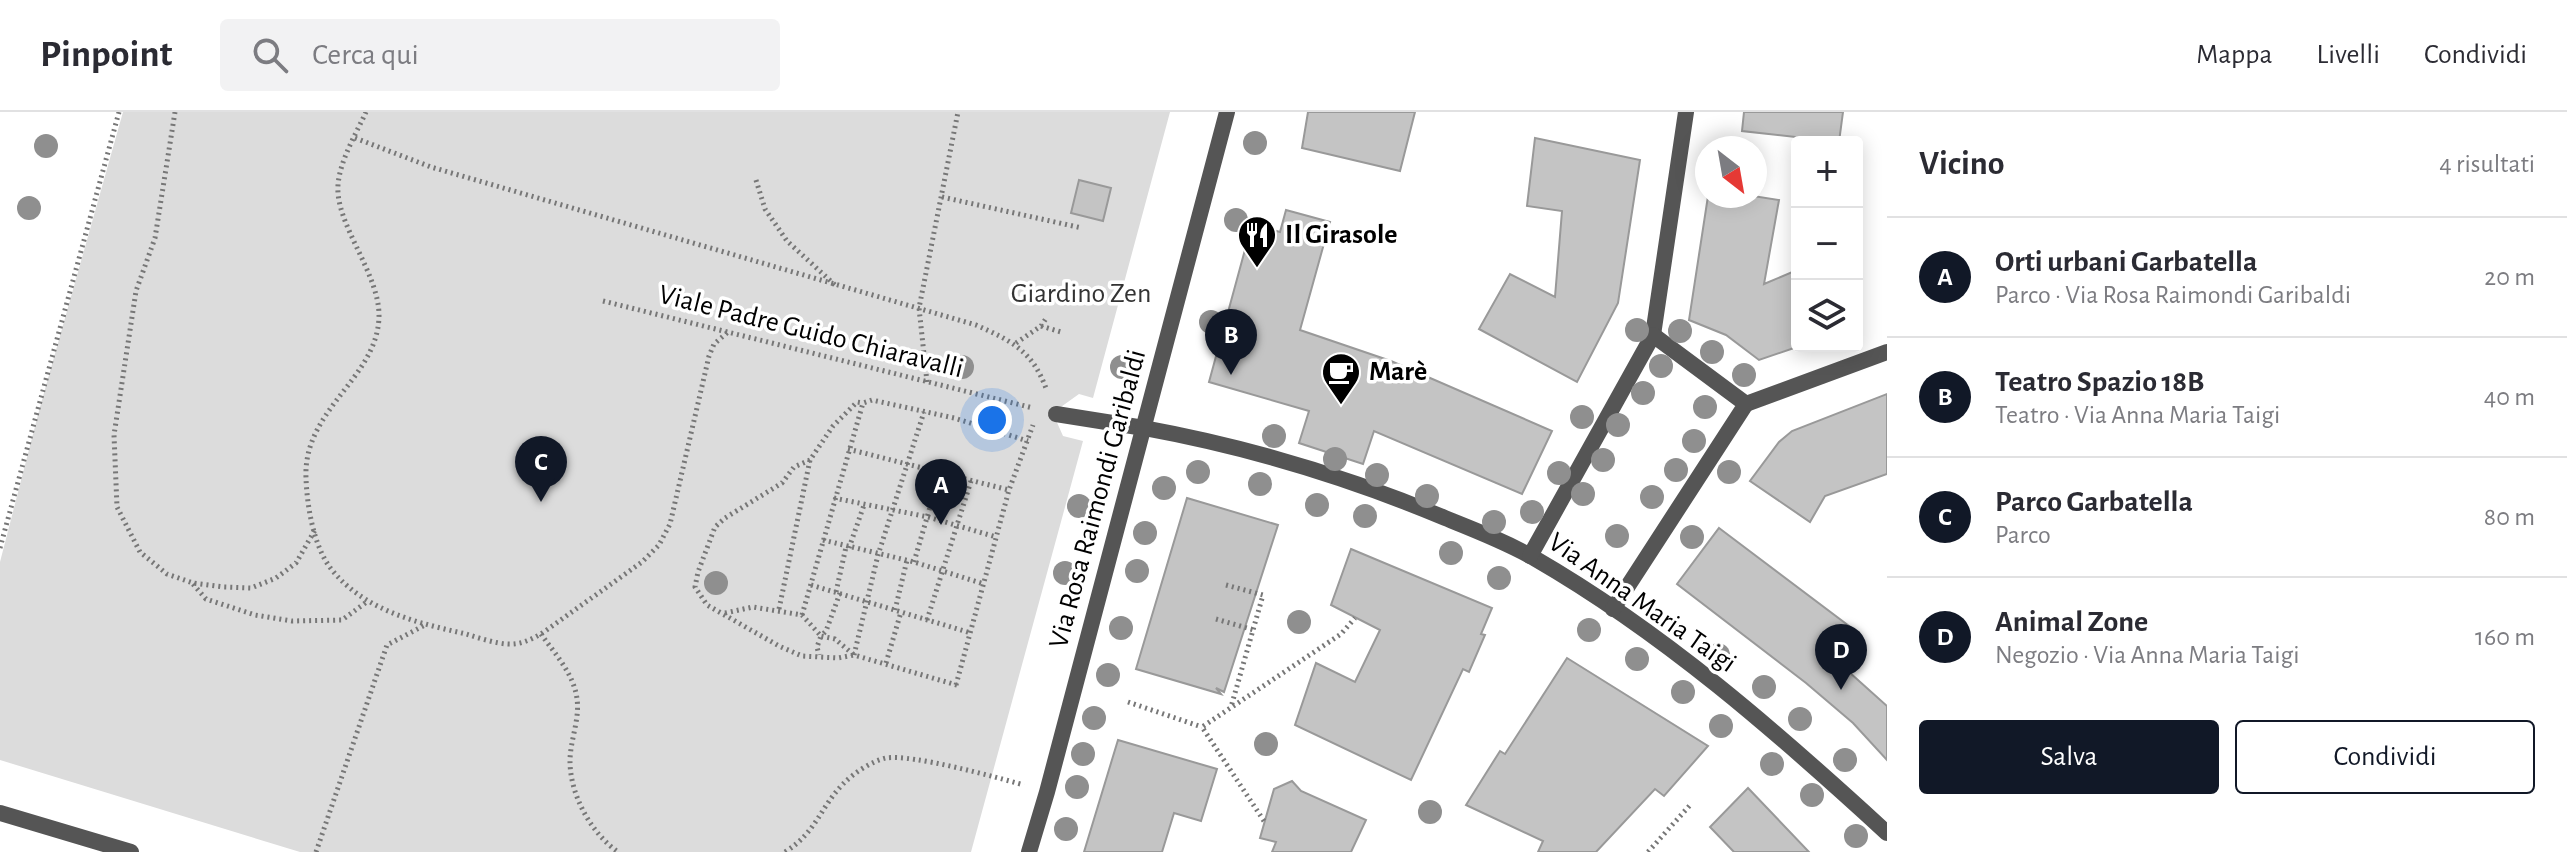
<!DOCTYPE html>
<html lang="it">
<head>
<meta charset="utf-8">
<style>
	:root { --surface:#fff; --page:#f2f2f3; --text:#2b2b33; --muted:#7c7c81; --line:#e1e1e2; --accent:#111827 }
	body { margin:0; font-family:"Alegreya Sans",sans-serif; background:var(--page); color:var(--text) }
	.controls { position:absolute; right:24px; top:24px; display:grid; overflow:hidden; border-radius:8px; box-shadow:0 4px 20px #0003 }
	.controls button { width:72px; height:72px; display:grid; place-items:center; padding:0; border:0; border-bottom:2px solid var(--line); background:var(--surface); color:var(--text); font:40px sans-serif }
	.compass { position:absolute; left:1695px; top:24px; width:72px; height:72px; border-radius:50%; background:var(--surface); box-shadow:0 4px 20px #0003; rotate:149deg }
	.you { position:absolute; left:992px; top:308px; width:28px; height:28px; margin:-20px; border:6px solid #fff; border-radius:50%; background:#1a73e8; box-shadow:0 0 0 12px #1a73e833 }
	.badge { display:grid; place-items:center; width:52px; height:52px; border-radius:50%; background:var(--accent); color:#fff; font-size:26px; font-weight:700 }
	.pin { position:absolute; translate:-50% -66px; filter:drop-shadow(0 2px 4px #0008) }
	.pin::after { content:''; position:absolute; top:42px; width:28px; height:24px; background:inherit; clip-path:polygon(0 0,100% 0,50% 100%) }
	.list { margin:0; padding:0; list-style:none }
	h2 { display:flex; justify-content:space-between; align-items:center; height:104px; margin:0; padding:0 32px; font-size:34px }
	h2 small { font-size:26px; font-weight:400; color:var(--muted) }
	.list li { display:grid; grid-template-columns:52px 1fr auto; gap:24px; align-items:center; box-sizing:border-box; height:120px; padding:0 32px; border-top:2px solid var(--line) }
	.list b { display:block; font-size:30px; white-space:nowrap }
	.list p { margin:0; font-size:26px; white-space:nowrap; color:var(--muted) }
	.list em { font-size:26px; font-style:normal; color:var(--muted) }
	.actions { display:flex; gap:16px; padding:24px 32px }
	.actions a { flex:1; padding:18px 0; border:2px solid var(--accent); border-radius:8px; text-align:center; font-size:28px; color:var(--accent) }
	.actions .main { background:var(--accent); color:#fff }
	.icon { flex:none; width:44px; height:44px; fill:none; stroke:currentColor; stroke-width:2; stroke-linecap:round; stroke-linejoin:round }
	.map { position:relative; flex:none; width:1887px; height:740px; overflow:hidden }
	header { display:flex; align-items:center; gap:48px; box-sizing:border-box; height:112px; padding:0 40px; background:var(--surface); border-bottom:2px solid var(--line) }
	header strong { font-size:38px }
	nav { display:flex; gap:44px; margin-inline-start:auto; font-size:28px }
	.search { width:560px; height:72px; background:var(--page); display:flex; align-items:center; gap:20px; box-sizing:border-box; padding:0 28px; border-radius:8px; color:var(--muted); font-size:30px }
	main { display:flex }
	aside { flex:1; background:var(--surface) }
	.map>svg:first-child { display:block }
	.green { fill:#dcdcdc }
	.building { fill:#c4c4c4; stroke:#999; stroke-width:2 }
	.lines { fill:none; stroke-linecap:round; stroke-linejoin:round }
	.path { stroke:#777; stroke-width:5; stroke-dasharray:2 4; stroke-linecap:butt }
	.lane { stroke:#555; stroke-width:16 }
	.street { stroke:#555; stroke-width:16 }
	.tree { fill:#8f8f8f }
	.labels { text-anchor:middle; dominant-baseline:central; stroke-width:7; stroke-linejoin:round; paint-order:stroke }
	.poi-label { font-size:28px; font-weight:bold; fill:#000; stroke:#fff; text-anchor:start }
	.park-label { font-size:28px; fill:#333; stroke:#fff }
	.street-label { font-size:28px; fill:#000; stroke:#fff }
</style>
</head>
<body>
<header>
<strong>Pinpoint</strong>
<div class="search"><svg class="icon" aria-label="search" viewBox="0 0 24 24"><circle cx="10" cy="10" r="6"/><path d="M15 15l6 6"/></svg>Cerca qui</div>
<nav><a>Mappa</a><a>Livelli</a><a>Condividi</a></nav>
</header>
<main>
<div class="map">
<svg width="1887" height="740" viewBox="0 0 1887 740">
	<rect width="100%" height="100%" fill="#fff"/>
	<polygon class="green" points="123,0 1170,0 1093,286 1079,282 1058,297 1055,306 1063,324 1083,329 971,740 300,740 0,648 0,450 40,295"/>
	<g class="building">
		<polygon points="1308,0 1415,0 1400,59 1302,36"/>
		<polygon points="1744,0 1843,0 1839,30 1742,19"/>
		<polygon points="1535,26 1640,48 1618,191 1577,270 1479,217 1510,162 1555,185 1562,99 1527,94"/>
		<polygon points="1079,68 1111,76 1103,109 1071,101"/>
		<polygon points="1708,84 1753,84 1779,88 1764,172 1797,158 1797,235 1759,248 1726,223 1689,208"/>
		<polygon points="1286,98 1330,110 1300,218 1391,249 1552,319 1522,382 1374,319 1363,352 1299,331 1309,299 1209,270 1252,112 1280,120"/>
		<polygon points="1887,282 1887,362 1825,384 1810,410 1750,369 1779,330 1792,319"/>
		<polygon points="1187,386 1278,413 1224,580 1216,576 1221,582 1136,557"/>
		<polygon points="1719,416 1849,514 1829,542 1887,594 1887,648 1853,611 1806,571 1677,472"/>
		<polygon points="1351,437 1492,496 1481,522 1485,523 1469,560 1463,557 1411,668 1295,613 1316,551 1355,570 1380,518 1331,493"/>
		<polygon points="1567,546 1708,634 1664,684 1655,677 1596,740 1538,740 1543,729 1466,693 1500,639 1505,642"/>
		<polygon points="1118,628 1217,657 1201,709 1174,701 1162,740 1084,740"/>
		<polygon points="1292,669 1301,679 1366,708 1351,740 1272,740 1276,730 1260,726 1274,677"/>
		<polygon points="1748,676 1809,740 1734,740 1710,715"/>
	</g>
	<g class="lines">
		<g class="path">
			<polyline points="175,0 155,126 136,179 114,323 117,395 140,440 167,462 193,471 224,475 251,476 276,466 296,451 315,418"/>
			<path d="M366,0C356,22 340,48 338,73C335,112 380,162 379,205C377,267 303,297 306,366C307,395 314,436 332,458C365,499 418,511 466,522C479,526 494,531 507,532C520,533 530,528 541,522L642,450L659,433L670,412L709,244L714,232L728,220"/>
			<path d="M355,26L431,55L976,213C1012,229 1033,239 1047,279"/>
			<polyline points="756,68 765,97 787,129 835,173"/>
			<polyline points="942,85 1082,116"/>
			<polyline points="603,189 1033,296"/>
			<polyline points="1041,214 1061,220"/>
			<polyline points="1016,231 1041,214 1047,205"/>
			<polyline points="927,270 919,196 958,0"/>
			<polyline points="848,337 1009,378"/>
			<polyline points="810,348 794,355 782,371 725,406 715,415 698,460 695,475 707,493 779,534 802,544 838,546 854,543"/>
			<polyline points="834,386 928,405 996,425"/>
			<polyline points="823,428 914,450 984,472"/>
			<polyline points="0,436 119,0"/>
			<polyline points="849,436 864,393"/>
			<polyline points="914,450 940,361"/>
			<polyline points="193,472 206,487 255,503 292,509 342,508 368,489"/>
			<polyline points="811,473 971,521"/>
			<polyline points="1226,473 1263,483 1231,595"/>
			<polyline points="836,480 846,435"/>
			<polyline points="840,481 826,519 821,524 835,527 854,543 960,574"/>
			<polyline points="779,497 810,348 833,314 857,290 863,291"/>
			<polyline points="895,498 907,448"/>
			<polyline points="725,501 753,495 802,503 821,524 817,535 819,543"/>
			<polyline points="802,503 863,291 872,288 954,306 1028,329"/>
			<polyline points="1216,507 1254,518"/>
			<polyline points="927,508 971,369"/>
			<path d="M541,522C555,542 574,562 577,587C580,607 570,629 570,649C570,683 591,721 618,740"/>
			<polyline points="854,543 878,443 924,300"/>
			<polyline points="886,551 901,500"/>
			<polyline points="956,573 1009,378 1033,313"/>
			<polyline points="1128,590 1202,615"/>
			<polyline points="1264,709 1202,615 1341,522 1355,506"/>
			<polyline points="316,740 387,533 425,513"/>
			<path d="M785,740C817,720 820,695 844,671C854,661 872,649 886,646C913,642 995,665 1024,673"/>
			<polyline points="1648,740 1691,692"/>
		</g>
		<polyline class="lane" points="1056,302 1144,316"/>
		<g class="street">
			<polyline points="1653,223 1686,0"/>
			<polyline points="1746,292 1887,240"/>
			<path d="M1144,316C1248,335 1348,365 1445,406C1475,418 1506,430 1534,446C1664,521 1777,620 1887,721"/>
			<polyline points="1530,444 1653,223 1746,292 1613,497"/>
			<polyline points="0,701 131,740"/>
			<polyline points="1029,740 1047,680 1227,0"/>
		</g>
	</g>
	<g class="tree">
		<circle cx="1255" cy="31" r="12"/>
		<circle cx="46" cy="34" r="12"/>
		<circle cx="29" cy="96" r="12"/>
		<circle cx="1236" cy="108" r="12"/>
		<circle cx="1211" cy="210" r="12"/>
		<circle cx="1637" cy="218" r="12"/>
		<circle cx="1680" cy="219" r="12"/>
		<circle cx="1712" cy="240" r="12"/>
		<circle cx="1661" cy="254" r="12"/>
		<circle cx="962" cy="255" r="12"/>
		<circle cx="1122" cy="255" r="12"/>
		<circle cx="1744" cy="263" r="12"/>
		<circle cx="1643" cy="281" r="12"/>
		<circle cx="1705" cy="295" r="12"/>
		<circle cx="1582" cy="305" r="12"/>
		<circle cx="1618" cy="313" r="12"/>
		<circle cx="1274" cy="324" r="12"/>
		<circle cx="1694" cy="329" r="12"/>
		<circle cx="1335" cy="347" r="12"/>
		<circle cx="1603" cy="348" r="12"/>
		<circle cx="1676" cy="358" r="12"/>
		<circle cx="1198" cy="360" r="12"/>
		<circle cx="1729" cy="360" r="12"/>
		<circle cx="1559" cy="361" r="12"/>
		<circle cx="1377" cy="363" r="12"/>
		<circle cx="1260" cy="372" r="12"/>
		<circle cx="1164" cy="376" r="12"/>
		<circle cx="1583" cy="382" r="12"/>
		<circle cx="1427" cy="384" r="12"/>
		<circle cx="1652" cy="385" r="12"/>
		<circle cx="1317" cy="393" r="12"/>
		<circle cx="1079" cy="394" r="12"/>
		<circle cx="1532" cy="400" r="12"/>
		<circle cx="1365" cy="404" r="12"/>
		<circle cx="1494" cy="410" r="12"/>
		<circle cx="1145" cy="421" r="12"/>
		<circle cx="1617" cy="424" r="12"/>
		<circle cx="1692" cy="425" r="12"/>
		<circle cx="1451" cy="441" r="12"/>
		<circle cx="1137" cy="459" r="12"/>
		<circle cx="1065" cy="461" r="12"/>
		<circle cx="1499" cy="466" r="12"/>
		<circle cx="716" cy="471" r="12"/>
		<circle cx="1299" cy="510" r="12"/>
		<circle cx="1121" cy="516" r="12"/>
		<circle cx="1589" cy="518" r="12"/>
		<circle cx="1718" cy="543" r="12"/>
		<circle cx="1637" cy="547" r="12"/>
		<circle cx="1108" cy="563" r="12"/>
		<circle cx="1764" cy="575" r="12"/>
		<circle cx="1683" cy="580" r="12"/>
		<circle cx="1094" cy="606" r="12"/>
		<circle cx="1800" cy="607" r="12"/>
		<circle cx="1721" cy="614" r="12"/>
		<circle cx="1266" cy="632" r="12"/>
		<circle cx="1083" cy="642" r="12"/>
		<circle cx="1845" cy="648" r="12"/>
		<circle cx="1772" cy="652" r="12"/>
		<circle cx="1077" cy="675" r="12"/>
		<circle cx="1812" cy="683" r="12"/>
		<circle cx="1430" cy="700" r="12"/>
		<circle cx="1066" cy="717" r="12"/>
		<circle cx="1856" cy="724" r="12"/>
	</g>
	<defs>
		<symbol id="restaurant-pin" viewBox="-11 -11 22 30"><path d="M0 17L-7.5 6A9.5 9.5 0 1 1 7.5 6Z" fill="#000" stroke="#fff"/><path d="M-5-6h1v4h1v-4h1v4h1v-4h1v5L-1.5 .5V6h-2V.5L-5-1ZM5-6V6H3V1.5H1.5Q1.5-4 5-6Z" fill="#fff"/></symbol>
		<symbol id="cafe-pin" viewBox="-11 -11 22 30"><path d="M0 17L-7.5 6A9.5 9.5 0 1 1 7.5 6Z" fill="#000" stroke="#fff"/><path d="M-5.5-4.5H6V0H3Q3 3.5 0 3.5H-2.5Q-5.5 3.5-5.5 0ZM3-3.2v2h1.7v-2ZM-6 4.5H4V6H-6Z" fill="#fff"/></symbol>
	</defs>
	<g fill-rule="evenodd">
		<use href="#restaurant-pin" x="1235" y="101" width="44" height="60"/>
		<use href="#cafe-pin" x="1319" y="238" width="44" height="60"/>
	</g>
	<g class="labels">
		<g class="poi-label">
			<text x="1285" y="123">Il Girasole</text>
			<text x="1369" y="260">Marè</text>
		</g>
		<g class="park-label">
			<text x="1081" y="182">Giardino Zen</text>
		</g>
		<g class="street-label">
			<text transform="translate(811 220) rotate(14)">Viale Padre Guido Chiaravalli</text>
			<text transform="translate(1098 387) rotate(-75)">Via Rosa Raimondi Garibaldi</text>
			<text transform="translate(1642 491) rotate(35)">Via Anna Maria Taigi</text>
		</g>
	</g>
</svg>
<div class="controls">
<button>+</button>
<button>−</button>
<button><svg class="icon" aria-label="layers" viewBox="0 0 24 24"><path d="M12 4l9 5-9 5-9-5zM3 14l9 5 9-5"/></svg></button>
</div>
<svg class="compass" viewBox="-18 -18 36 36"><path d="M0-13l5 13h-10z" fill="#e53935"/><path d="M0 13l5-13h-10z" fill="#7c7c81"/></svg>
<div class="you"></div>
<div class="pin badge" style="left:941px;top:413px">A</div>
<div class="pin badge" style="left:1231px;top:263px">B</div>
<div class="pin badge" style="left:541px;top:390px">C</div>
<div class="pin badge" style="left:1841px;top:578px">D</div>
</div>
<aside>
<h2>Vicino<small>4 risultati</small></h2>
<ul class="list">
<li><span class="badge">A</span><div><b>Orti urbani Garbatella</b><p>Parco · Via Rosa Raimondi Garibaldi</p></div><em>20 m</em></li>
<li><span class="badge">B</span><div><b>Teatro Spazio 18B</b><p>Teatro · Via Anna Maria Taigi</p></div><em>40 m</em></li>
<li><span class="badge">C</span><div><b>Parco Garbatella</b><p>Parco</p></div><em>80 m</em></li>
<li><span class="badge">D</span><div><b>Animal Zone</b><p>Negozio · Via Anna Maria Taigi</p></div><em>160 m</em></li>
</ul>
<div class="actions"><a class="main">Salva</a><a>Condividi</a></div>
</aside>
</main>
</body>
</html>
